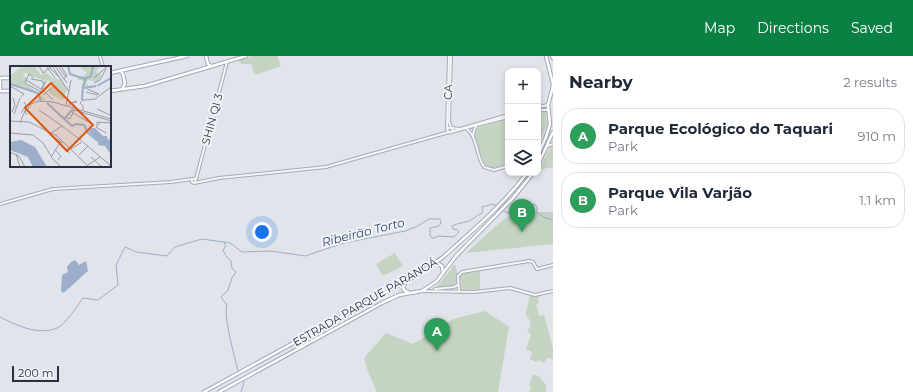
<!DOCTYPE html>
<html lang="en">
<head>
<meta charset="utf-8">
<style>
	:root { --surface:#fff; --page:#f2f2f3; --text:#1f2937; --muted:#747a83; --line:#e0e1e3; --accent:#0b8043 }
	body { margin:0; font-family:Montserrat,sans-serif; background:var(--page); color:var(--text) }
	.controls { position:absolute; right:12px; top:12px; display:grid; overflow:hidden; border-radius:8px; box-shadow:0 2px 6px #0003 }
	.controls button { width:36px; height:36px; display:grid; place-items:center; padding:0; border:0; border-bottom:1px solid var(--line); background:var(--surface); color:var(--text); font:20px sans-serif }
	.scale { position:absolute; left:12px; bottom:10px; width:47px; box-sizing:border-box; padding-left:4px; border:2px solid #293042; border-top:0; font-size:11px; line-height:14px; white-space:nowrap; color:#293042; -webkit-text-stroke:3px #f1f3f7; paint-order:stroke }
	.you { position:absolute; left:262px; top:176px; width:14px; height:14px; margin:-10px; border:3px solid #fff; border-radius:50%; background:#1a73e8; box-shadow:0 0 0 6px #1a73e833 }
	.badge { display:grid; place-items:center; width:26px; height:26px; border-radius:50%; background:var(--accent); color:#fff; font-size:13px; font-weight:700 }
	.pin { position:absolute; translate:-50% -33px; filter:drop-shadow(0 1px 2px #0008) }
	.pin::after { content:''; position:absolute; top:21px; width:14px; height:12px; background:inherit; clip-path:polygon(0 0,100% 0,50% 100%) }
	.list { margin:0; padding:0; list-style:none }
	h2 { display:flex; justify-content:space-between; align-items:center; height:52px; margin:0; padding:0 16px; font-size:17px }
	h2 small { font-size:13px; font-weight:400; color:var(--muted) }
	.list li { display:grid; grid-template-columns:26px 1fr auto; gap:12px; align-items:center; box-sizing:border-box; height:56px; margin:0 8px 8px; padding:0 8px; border:1px solid var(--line); border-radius:16px }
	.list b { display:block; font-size:15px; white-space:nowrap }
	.list p { margin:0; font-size:13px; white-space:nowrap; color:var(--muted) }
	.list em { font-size:13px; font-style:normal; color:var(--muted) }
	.icon { flex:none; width:22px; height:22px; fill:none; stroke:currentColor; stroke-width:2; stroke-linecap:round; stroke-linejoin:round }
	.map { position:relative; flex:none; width:553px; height:336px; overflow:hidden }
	header { display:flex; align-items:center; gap:24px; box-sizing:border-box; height:56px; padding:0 20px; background:var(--accent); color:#fff }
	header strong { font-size:19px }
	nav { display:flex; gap:22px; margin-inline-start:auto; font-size:14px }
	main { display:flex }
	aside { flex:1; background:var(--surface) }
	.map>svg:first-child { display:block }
	.green { fill:#c5d4c2 }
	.water { fill:#9caeca }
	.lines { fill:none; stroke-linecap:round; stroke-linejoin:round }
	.stream { stroke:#9caeca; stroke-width:1 }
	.minor-casing { stroke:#a6aab4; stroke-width:4 }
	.major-casing { stroke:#a1a7b6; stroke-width:4.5 }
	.minor { stroke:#f4f5f8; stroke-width:2 }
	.major { stroke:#fff; stroke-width:2.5 }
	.labels { text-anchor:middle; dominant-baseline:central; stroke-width:4; stroke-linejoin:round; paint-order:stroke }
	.street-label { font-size:11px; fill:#293042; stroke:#f1f3f7 }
	.water-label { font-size:12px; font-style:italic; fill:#334a76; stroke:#f1f3f7 }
	.inset-river { fill:none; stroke:#9caeca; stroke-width:2 }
	.inset-road { fill:none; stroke:#979ca7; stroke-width:1 }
	.view { fill:#de570f; fill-opacity:0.15; stroke:#de570f; stroke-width:2 }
	.inset-edge { fill:none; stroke:#293042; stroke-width:2 }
</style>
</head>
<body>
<header>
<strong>Gridwalk</strong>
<nav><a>Map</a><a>Directions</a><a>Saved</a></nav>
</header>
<main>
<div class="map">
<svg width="553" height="336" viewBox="0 0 553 336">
	<rect width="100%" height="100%" fill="#e1e4ea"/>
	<g class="green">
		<polygon points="252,0 277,0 281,10 255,19 251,8 241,8 239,4"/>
		<polygon points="538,54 546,55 547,68 538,92"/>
		<polygon points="508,63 508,108 489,113 483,105 473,82 478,72"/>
		<polygon points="553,85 553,111 539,114"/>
		<polygon points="529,156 553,156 553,188 466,197 504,163"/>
		<polygon points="395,197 403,210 383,220 376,208"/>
		<polygon points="453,209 455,209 458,218 456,228 450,231 438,231 437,230 451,214"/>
		<polygon points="480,214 480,234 460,234 461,225 459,224 460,218"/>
		<polygon points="530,239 538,240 539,241 538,242 539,248 536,249 539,260 544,259 553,292 553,303 547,302 544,307 538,304 536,306 530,303 532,296 526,293 531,279 527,275 531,270 529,263 527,261 526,257"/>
		<polygon points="485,255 509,271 498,336 377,336 368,316 364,302 386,277 413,288 453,263"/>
		<polygon points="533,318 540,321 546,330 546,336 529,336 531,330 529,329"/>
	</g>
	<path class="water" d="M75,204L79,209L86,205L88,215C79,222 73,230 63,237L61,235L62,219L68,216L67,211L71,206Z"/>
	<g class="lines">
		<g class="stream">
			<polyline points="503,155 509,157 534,148 537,151 537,157 546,162 553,164"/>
			<path d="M224,187L226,190L223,194L226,200L231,205L232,212L236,216L232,222L228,234L221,241L227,249C223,260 235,302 238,315"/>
			<path d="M0,261C16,269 38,280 57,272C65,269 77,250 83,242L98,244L118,229L116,209L125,191L136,196L167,200L175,191L202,183L230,187L242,196L271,195L305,200L344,187L405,175L416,171L429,163H440L441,167L439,170L430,172V179L432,182H434L439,180L454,181L459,176L458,174L453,173L452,170C458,167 463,167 469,165C474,163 476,159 481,158L483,155L482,152V151L493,148L500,153"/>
			<polyline points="241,336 244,326"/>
		</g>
		<defs>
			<g id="minor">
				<polyline points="100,0 103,11"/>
				<polyline points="538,51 548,49"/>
				<polyline points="538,54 548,54"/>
				<polyline points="451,71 449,66 451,0"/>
				<circle cx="450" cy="74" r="2.5"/>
				<polyline points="452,72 460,73 508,59"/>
				<polyline points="447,73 449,0"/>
				<path d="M467,73C478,82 476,100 484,111L494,114L508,110"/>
				<polyline points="451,76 508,61"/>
				<polyline points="473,80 474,74 476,71"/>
				<polyline points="547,90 553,88"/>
				<polyline points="196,123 227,6"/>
				<polyline points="195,126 196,123 192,123 192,126 194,127 219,122 326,111 449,76"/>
				<polyline points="0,148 53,133 171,126 192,123"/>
				<polyline points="435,233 454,231 458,229"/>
				<polyline points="423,235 474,236 510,232 535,239 553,235"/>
				<polyline points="459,236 458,220 462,216 529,205 533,206 537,213 553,209"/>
			</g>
			<g id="major">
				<polyline points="206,0 208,8 211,10"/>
				<polyline points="552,0 553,2"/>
				<polyline points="121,15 123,18 125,28 122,33"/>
				<polyline points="110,17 187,0"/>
				<polyline points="0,22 11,22"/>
				<polyline points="0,24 0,34"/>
				<polyline points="0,35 11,35"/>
				<polyline points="110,35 145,30 246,0"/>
				<polyline points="538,99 546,81 550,68 548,49 552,34 553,28 546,0"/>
				<polyline points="538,109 553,76"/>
				<polyline points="437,207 442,210 443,216"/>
				<polyline points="405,227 403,232 405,235 408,236"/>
				<path d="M204,336L410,223L442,202C472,175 503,149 527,117"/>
				<polyline points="219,336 382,247 399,239 422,235 437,225 456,200 513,142 533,117"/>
			</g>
		</defs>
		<use href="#minor" class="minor-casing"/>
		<use href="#major" class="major-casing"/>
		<use href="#minor" class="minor"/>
		<use href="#major" class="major"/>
	</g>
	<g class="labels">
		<g class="street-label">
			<text transform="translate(448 36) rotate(-88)">CA</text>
			<text transform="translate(212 63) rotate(-75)">SHIN QI 3</text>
			<text transform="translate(365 246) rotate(-30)">ESTRADA PARQUE PARANOÁ</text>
		</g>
		<g class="water-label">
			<text transform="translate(363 176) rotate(-14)">Ribeirão Torto</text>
		</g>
	</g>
	<g transform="translate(10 10)">
		<rect width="101" height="101" fill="#e1e4ea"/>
		<path d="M12,0H24L31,9L36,6L42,12L51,14L57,22L53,34L40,28L39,25L45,20L44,17L41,19L42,15L32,14L19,8L14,7L13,10L17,12L15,17L37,34H31L22,25L0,17V10ZM69,0H93L88,2L86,6L92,10L87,16L78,14L76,17L79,20L74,21V15L67,13L77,7Z" fill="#c5d4c2"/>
		<path d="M80,62H85L93,70H97L98,74L101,72V89L95,80L88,79V74L79,66ZM11,74L25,81L37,101H23L18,91L0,84V76Z" fill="#9caeca"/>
		<path class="inset-river" d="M58,0L60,8L75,13M0,18L28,27L31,35M87,20L101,12M74,22L86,20M72,34L73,20L76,12L81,10L83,0M37,37L62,60L66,58L74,59L78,67L88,75M54,53L63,43"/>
		<path class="inset-road" d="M29,0L33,7L42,0M36,0L45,12M42,0L59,26M45,0L57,17M48,0L56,11M51,0L57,10L53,13M40,2L51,13M24,12L19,8L15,17L33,27M84,12L98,0M21,13L33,15V18M16,14L34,25L43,34M84,17L90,14L96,3M0,20L14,28L11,31M31,23L36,15L32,23M77,23L89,28M76,26L88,29M33,29L44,20M56,39L61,14M59,40L60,37L67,36L64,35M87,43L100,49M29,44L52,60M73,44V40L70,37L73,34L85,33L101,21M2,46L5,39L3,32M11,47L16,39L14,36M63,47L82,58M4,48L10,32M17,49L15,46L21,40M57,52L60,53L64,44L101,55M0,55L19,56L47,70L79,101M10,57L17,40L28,35L43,36L101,53M90,57L86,61L96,67M87,59V56L101,57M52,60L72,75M0,67L23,69L33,77L41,90M41,67L52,60M40,69L53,77M73,76L101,100M51,79L60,87M61,83L72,76M45,84L51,90L48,94M0,86L9,90L15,101M6,88L10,101M69,89L78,80M41,91L51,75M41,91L51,101M81,91L91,100M78,99L90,91"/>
		<path class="view" d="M41,17L83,59L57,85L15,42Z"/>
		<rect width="101" height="101" class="inset-edge"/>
	</g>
</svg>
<div class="controls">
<button>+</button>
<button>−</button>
<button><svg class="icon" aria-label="layers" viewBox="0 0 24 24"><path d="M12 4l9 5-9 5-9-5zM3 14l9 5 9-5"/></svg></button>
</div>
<div class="scale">200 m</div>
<div class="you"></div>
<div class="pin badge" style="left:437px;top:295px;background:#2e9e5b">A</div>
<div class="pin badge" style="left:522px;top:176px;background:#2e9e5b">B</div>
</div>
<aside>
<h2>Nearby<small>2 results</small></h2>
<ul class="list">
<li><span class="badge" style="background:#2e9e5b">A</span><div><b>Parque Ecológico do Taquari</b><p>Park</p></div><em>910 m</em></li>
<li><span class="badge" style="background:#2e9e5b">B</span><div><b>Parque Vila Varjão</b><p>Park</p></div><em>1.1 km</em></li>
</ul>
</aside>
</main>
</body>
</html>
